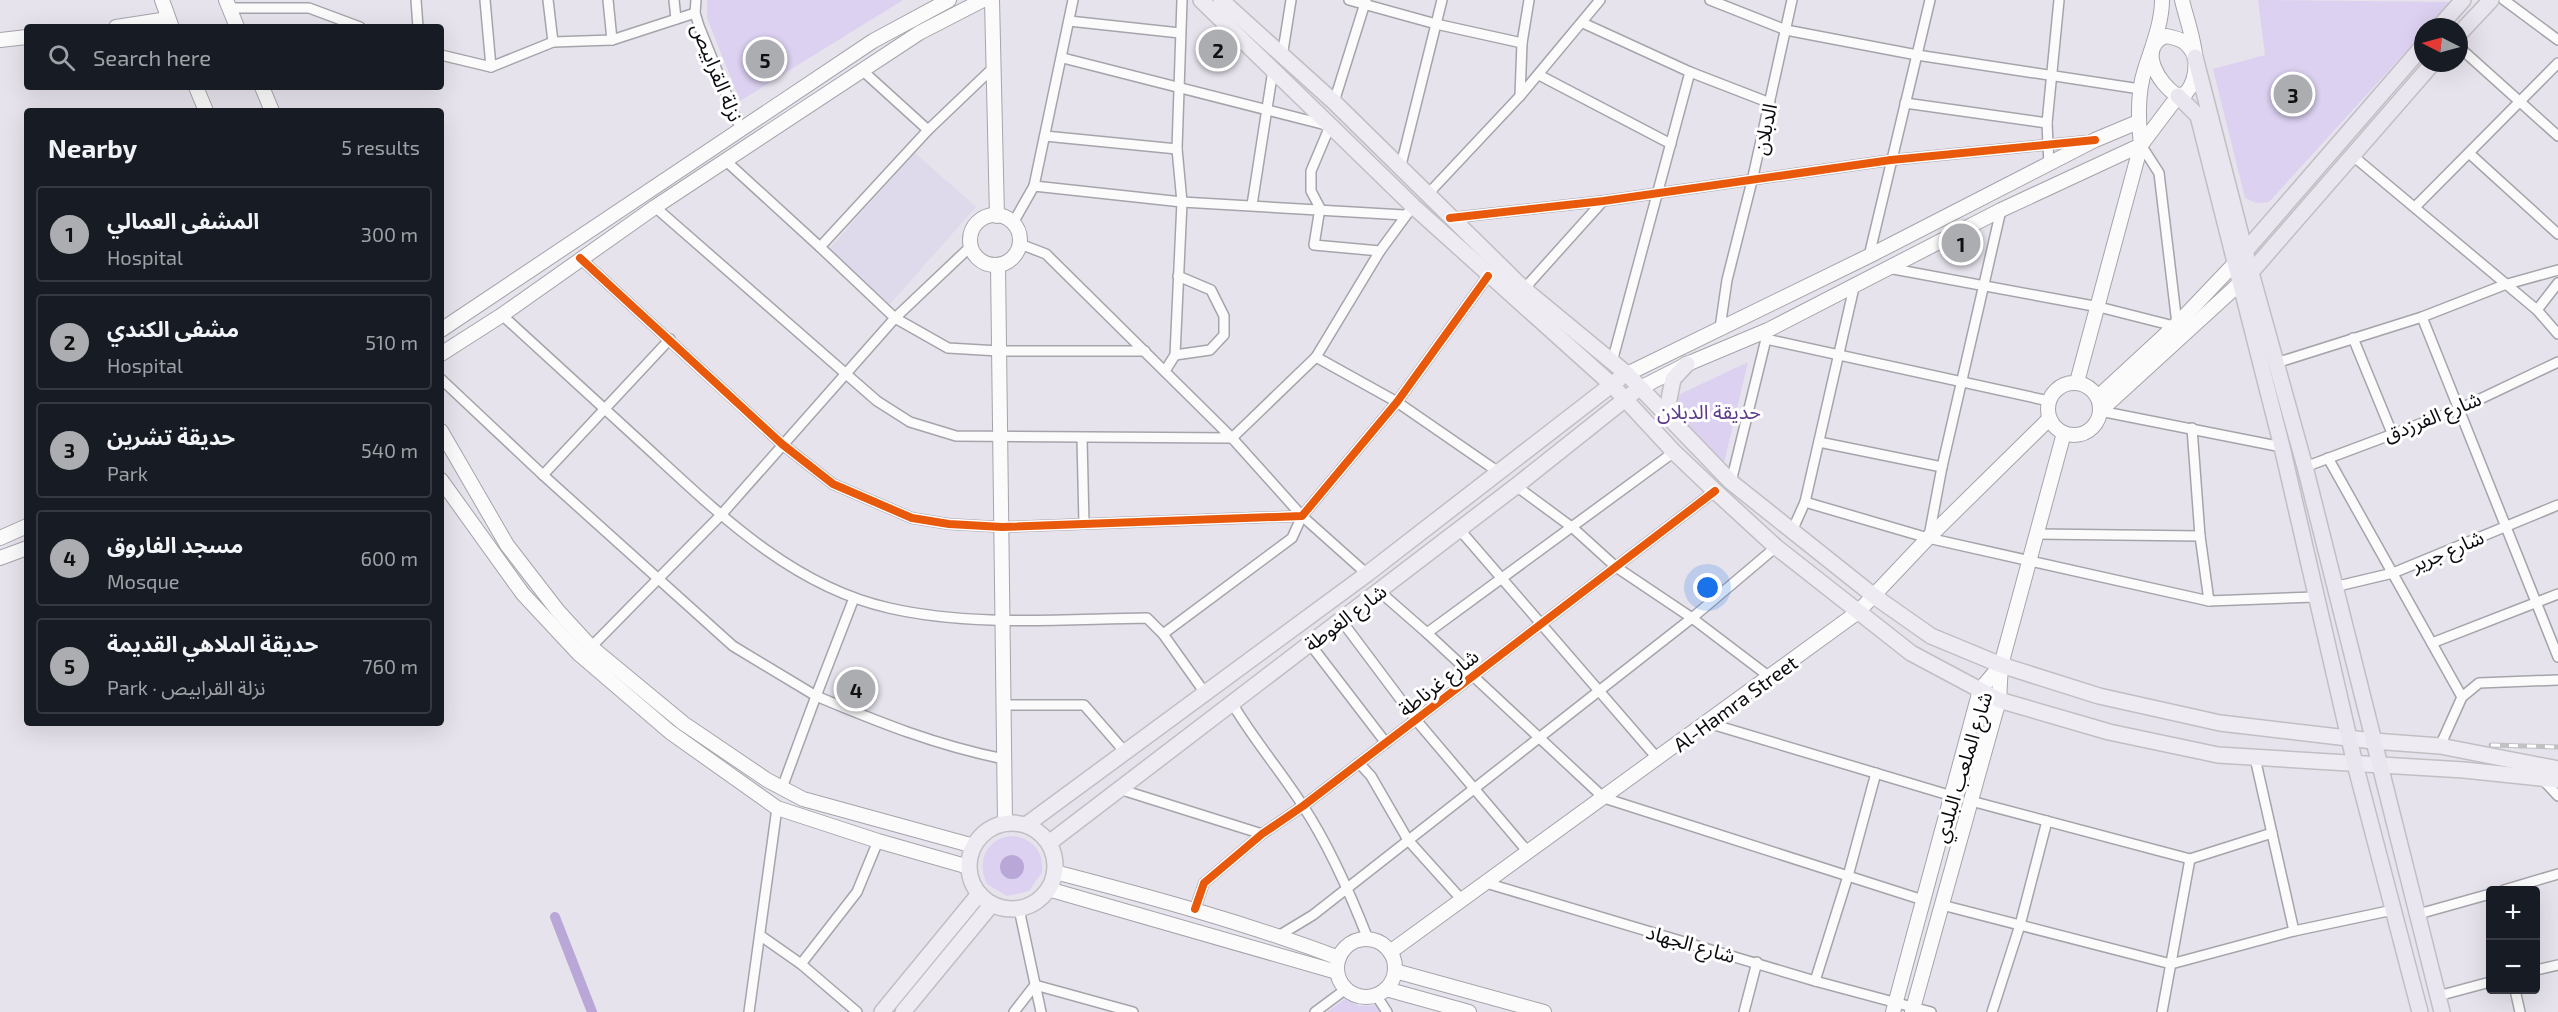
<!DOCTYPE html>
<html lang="en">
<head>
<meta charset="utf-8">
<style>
	:root { --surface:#171b24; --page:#20242c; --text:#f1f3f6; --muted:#9ea1a6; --line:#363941; --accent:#acadb1 }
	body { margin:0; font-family:"Exo 2","Noto Sans Arabic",sans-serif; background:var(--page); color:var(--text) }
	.controls { position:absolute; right:18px; bottom:18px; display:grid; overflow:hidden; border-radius:6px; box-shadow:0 6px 24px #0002 }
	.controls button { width:54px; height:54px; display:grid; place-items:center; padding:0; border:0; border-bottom:2px solid var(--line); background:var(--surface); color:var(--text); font:30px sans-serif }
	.compass { position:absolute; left:2414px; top:18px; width:54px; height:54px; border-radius:50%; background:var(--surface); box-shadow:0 6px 24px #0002; rotate:276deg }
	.you { position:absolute; left:1708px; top:588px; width:21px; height:21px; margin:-15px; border:4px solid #fff; border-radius:50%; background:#1a73e8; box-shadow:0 0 0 9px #1a73e833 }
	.badge { display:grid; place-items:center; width:39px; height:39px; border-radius:50%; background:var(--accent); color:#111; font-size:20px; font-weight:700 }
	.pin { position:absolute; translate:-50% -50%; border:3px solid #fff; box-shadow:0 2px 6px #0006 }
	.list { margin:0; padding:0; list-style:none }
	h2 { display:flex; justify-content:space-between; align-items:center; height:78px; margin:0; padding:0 24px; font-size:26px }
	h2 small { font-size:20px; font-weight:400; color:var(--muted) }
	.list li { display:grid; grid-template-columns:39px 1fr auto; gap:18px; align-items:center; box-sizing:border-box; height:96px; margin:0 12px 12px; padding:0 12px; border:2px solid var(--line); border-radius:6px }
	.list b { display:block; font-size:22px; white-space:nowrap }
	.list p { margin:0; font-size:20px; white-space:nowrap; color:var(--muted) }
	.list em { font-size:20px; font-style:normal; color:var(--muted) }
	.icon { flex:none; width:33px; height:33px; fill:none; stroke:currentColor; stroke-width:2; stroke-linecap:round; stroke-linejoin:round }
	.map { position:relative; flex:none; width:2558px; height:1012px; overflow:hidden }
	.search { position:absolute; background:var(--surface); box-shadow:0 6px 24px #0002; left:24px; top:24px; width:420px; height:66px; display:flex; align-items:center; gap:15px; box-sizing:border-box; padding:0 21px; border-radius:6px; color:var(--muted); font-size:22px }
	.panel { position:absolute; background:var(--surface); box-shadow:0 6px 24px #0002; left:24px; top:108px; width:420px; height:618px; border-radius:6px }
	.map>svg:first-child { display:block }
	.built { fill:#dfdaeb }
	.green { fill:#dcd1f0 }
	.water { fill:#b8a7d7 }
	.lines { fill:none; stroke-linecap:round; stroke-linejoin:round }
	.canal { stroke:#b8a7d7; stroke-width:10 }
	.minor-casing { stroke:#a6a4ab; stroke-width:12 }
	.secondary-casing { stroke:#a6a4ab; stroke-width:16 }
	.primary-casing { stroke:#c1bfc3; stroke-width:18 }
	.trunk-casing { stroke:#c1bfc3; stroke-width:18 }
	.minor { stroke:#fbfbfc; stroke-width:9 }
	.secondary { stroke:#fbfbfc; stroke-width:14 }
	.primary { stroke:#eeebf3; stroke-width:15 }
	.trunk { stroke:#eae6f0; stroke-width:15 }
	.rail-casing { stroke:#c1c1c3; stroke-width:5 }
	.rail { stroke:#fff; stroke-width:3; stroke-dasharray:9; stroke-linecap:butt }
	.cycleway-casing { stroke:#fff; stroke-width:11 }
	.cycleway { stroke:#e8590c; stroke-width:8 }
	.labels { text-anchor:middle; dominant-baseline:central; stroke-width:6; stroke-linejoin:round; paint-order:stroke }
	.street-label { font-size:20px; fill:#0c0b10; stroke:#fff }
	.park-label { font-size:20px; fill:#5c3c8a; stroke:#fff }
</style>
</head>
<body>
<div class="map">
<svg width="2558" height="1012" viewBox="0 0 2558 1012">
	<rect width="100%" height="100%" fill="#e6e3ec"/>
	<polygon class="built" points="915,153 976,207 889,305 829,249"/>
	<g class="green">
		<polygon points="707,0 903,0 740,101 707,18"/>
		<polygon points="2258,0 2449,2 2429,27 2423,27 2423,33 2269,202 2256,203 2245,198 2213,69 2265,55"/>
		<polygon points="1748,362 1724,463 1672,412 1676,396"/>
		<path d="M1015,836C1034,840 1044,853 1042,872L1029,891L1007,896L987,884C975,860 988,836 1015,836Z"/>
		<polygon points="1345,999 1359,1006 1382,1005 1385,1012 1327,1012"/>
	</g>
	<circle class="water" cx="1012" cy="867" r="12"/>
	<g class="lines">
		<polyline class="canal" points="555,917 592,1012"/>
		<defs>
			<g id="minor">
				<polyline points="416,0 418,27"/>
				<polyline points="485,0 491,67"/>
				<polyline points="548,0 553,42"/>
				<polyline points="608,0 612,40"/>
				<polyline points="674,0 676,19"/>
				<polyline points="696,0 695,13 699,26 741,130"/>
				<polyline points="1349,0 1436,24 1522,43"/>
				<polyline points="1710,0 1786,30 1917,55 2140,89"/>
				<polyline points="2504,0 2558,40"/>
				<polyline points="229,8 309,8 360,27"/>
				<polyline points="1069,21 1180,33"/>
				<polyline points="1583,23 1690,72 1770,103"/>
				<polyline points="2459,47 2558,136"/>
				<polyline points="441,55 491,67 553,42 612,40 695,13"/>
				<polyline points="1282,57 1291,0"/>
				<polyline points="1063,58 1330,126 1311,171 1311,191 1320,208 1314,245 1380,251"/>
				<polyline points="995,66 928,130 820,247 895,318 948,348 999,351 1145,351"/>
				<polyline points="863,71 928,130"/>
				<polyline points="1539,75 1671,144"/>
				<polyline points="1520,96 1600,0"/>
				<polyline points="1334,102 1366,0"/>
				<polyline points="1905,103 2047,123"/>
				<polyline points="1045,136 1177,149"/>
				<polyline points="2141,145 2159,173 2177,324"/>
				<polyline points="2469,153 2558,234"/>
				<polyline points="2353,156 2537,310 2558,334"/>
				<polyline points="726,161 820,247"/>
				<polyline points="2049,165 2047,123 2059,0"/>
				<polyline points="1400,169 1442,0"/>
				<polyline points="1034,186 1182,202 1404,215"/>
				<polyline points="1427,195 1520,96 1522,43 1529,0"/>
				<polyline points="1252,205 1273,70"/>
				<polyline points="1413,206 1380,251 1316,357 1397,402 1497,471"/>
				<polyline points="655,207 877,401 910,422 956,436 1232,438 1046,254 1020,244"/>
				<polyline points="2415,207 2558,63"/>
				<polyline points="1450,218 1603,201 1891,160 2085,141"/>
				<polyline points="1013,223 1034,186 1073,0"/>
				<polyline points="1869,256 1930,0"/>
				<polyline points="580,258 782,444 833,484 912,518 949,524 1002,527 1302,516 1397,402 1488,276"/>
				<polyline points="1888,268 2099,307 2174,326"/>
				<polyline points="1524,289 1603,201"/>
				<polyline points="2537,310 2558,283"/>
				<path d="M502,315C549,358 596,401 643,444C715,510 790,586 889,608C972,627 1062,619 1147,618L1163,634L1205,693"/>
				<polyline points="2422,317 2558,657"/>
				<polyline points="1720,328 1727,280 1752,181 1792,0"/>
				<polyline points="2353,338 2392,433"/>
				<polyline points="1766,339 2049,401"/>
				<polyline points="1175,355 1210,350 1224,335 1224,316 1211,290 1178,276"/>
				<polyline points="1316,357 1232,438 1302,516 1367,574"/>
				<polyline points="1612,362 1690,72"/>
				<polyline points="2276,363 2422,317 2504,285 2558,270"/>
				<polyline points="1165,371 1175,355 1182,202 1177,149 1182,0"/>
				<polyline points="441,379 543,475 733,646 816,696 782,788"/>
				<polyline points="2100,411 2282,447"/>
				<polyline points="2192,428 2200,536 2209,601"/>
				<polyline points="1082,438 1084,524"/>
				<polyline points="1819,442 1942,467"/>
				<polyline points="2328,458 2462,697"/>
				<polyline points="2305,467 2457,410 2558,362"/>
				<polyline points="543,475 670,339"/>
				<polyline points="1731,482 1767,335"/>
				<polyline points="1516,486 1573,528 1616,567 1692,618 1771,678"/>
				<polyline points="1805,502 1928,538 2209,601 2314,597"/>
				<polyline points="1459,529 1658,759"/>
				<polyline points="1792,531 1805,502 1855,283"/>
				<polyline points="2037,534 2200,536"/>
				<polyline points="1929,536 1942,467 2001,210"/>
				<polyline points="2334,587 2393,573 2558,505"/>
				<polyline points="1379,591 1427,633 1674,452"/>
				<path d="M854,598L816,696C881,723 935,745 1004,759"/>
				<polyline points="1341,620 1416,720 1528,852"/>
				<polyline points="1427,633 1604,798 1923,900"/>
				<polyline points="1163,634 1292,538 1302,516"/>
				<polyline points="2432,643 2558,594"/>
				<polyline points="1310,644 1386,743"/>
				<polyline points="591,647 721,515 895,318 971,246"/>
				<path d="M1232,703C1253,739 1280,770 1303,806C1330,847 1350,893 1368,939"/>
				<polyline points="1004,705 1084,705 1125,752"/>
				<polyline points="1708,723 1952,796"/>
				<polyline points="2440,746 2462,697 2479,683 2558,680"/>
				<polyline points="2255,758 2294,931 2393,910"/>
				<polyline points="1359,763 1371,776 1408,840 1462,900"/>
				<polyline points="2544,781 2558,796"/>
				<polyline points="1119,789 1262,834"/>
				<polyline points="1971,801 2190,859 2272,833"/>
				<polyline points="1486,883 1815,981 1931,1012"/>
				<polyline points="2504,890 2558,874"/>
				<polyline points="1942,905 2171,964 2294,931"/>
				<polyline points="1019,909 1041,1012"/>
				<polyline points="1195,909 1204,883 1262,834 1303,806 1715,491"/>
				<polyline points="2415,915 2490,894"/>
				<polyline points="1280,935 1313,915 1692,618 1776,547"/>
				<polyline points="761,936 801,964 857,1012"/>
				<polyline points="801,964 857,892 878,841"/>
				<polyline points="2536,970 2558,965"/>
				<polyline points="1815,981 1848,876 1876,773"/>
				<polyline points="2515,990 2520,1012"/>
				<polyline points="1376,995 1387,1012"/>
				<polyline points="2438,996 2490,982"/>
				<polyline points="749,1012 777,808"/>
				<polyline points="1014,1012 1035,985 1133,1012"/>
				<polyline points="1315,1012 1346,989"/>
				<polyline points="1744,1012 1757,962"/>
				<polyline points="1992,1012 2020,925 2047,821"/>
				<polyline points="2162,1012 2190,859"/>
			</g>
			<g id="secondary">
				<polyline points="162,0 171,25"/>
				<polyline points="226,0 237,27"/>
				<polyline points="992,0 997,216"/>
				<path d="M2182,0C2188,27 2207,69 2186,93L2178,96C2159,85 2136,47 2166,36C2182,39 2188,42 2195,57"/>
				<polyline points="116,27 168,19"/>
				<polyline points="0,40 27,37"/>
				<polyline points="196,87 206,111"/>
				<polyline points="262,87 272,111"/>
				<circle cx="995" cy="240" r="25"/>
				<polyline points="998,265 1005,823"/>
				<polyline points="441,330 873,41 949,0"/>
				<polyline points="441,354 502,315 655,207 919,33 983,0"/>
				<polyline points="1627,374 1869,256 2095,140 2138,122"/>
				<path d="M2077,382L2141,145C2138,120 2137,93 2145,69C2152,47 2162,23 2162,0"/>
				<circle cx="2074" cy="409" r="26"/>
				<polyline points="1640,388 1687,364 1768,330 2001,210 2141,145 2178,96"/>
				<polyline points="2098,397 2177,324 2235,263"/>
				<polyline points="2100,411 2240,283"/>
				<polyline points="441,431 507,545 558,611 591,647 683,723 767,780 803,799 974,846"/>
				<polyline points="441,480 523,594 579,654 670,732 777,808 878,841 969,867"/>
				<polyline points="0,538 27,526"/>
				<polyline points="0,558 27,548"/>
				<path d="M1055,872C1151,897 1246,923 1339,958"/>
				<polyline points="1048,889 1337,972"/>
				<circle cx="1366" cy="968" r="29"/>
				<polyline points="1390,952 1858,612 1928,538 2049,419"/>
				<polyline points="1395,971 1544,1012"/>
				<polyline points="1386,989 1469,1012"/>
				<polyline points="1893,1012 1980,690 2001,665"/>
				<polyline points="1912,1012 1999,700 2001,665 2064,433"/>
			</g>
			<g id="primary">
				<polyline points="1201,0 1413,206 1611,384 1674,452 1715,491 1776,547 1911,653 1999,700 2109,732 2218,755 2464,770 2558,780"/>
				<polyline points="1221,0 1334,102 1524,289 1627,374 1731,482 1874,596 1931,636 2001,665 2099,696 2220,723 2373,741 2440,746 2558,769"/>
				<polyline points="1666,415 1673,379 1687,364"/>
				<circle cx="1012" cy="866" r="43"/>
				<polyline points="1026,825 1367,574 1619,379"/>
				<polyline points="1049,843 1516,486 1633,393"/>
				<polyline points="882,1012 979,894"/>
				<polyline points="903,1012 992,904"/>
			</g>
			<g id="trunk">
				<polyline points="2439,27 2463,0"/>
				<polyline points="2459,34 2491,0"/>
				<polyline points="2195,57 2245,251 2305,467 2442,1012"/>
				<polyline points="2178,96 2198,116 2282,447 2355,764 2420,1012"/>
				<polyline points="2241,256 2423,46"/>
				<polyline points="2245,279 2433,63"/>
			</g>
		</defs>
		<use href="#minor" class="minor-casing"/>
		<use href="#secondary" class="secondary-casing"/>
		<use href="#primary" class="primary-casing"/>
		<use href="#trunk" class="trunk-casing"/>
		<use href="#minor" class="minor"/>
		<use href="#secondary" class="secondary"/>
		<use href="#primary" class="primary"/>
		<use href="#trunk" class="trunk"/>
		<defs>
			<polyline id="rail" points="2491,745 2558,747"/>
		</defs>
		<use href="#rail" class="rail-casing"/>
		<use href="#rail" class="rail"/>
		<defs>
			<g id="cycleway">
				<polyline points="1450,218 1603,201 1891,160 2095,140"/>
				<polyline points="580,258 782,444 833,484 912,518 949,524 1002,527 1302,516 1397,402 1488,276"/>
				<polyline points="1195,909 1204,883 1262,834 1303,806 1715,491"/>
			</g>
		</defs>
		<use href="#cycleway" class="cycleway-casing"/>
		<use href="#cycleway" class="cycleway"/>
	</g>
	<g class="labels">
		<g class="street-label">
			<text transform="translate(718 72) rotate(68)">نزلة القرابيص</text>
			<text transform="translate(1764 129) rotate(-78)">الدبلان</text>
			<text transform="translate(2432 416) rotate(-22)">شارع الفرزدق</text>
			<text transform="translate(2447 550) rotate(-23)">شارع جرير</text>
			<text transform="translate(1345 617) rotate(-37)">شارع الغوطة</text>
			<text transform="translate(1438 682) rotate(-38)">شارع غرناطة</text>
			<text transform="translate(1735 703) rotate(-36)">Al-Hamra Street</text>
			<text transform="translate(1962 767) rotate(-73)">شارع الملعب البلدي</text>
			<text transform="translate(1691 943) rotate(16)">شارع الجهاد</text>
		</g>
		<g class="park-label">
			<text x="1709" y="411">حديقة الدبلان</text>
		</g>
	</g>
</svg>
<div class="controls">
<button>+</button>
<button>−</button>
</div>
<svg class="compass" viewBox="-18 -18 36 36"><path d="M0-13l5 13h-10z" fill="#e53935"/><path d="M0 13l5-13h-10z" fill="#9ea1a6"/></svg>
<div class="you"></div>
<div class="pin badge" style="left:1961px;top:243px">1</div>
<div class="pin badge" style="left:1218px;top:49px">2</div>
<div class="pin badge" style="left:2293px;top:94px">3</div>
<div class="pin badge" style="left:856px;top:689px">4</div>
<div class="pin badge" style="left:765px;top:59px">5</div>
<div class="search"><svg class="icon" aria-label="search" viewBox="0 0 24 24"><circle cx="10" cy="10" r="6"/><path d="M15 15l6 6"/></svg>Search here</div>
<section class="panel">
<h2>Nearby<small>5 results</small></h2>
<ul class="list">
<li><span class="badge">1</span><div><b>المشفى العمالي</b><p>Hospital</p></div><em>300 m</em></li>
<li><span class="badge">2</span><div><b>مشفى الكندي</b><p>Hospital</p></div><em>510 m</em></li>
<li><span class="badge">3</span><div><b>حديقة تشرين</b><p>Park</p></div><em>540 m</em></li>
<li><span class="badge">4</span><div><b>مسجد الفاروق</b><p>Mosque</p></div><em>600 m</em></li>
<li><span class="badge">5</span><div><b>حديقة الملاهي القديمة</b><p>Park · نزلة القرابيص</p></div><em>760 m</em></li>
</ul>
</section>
</div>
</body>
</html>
